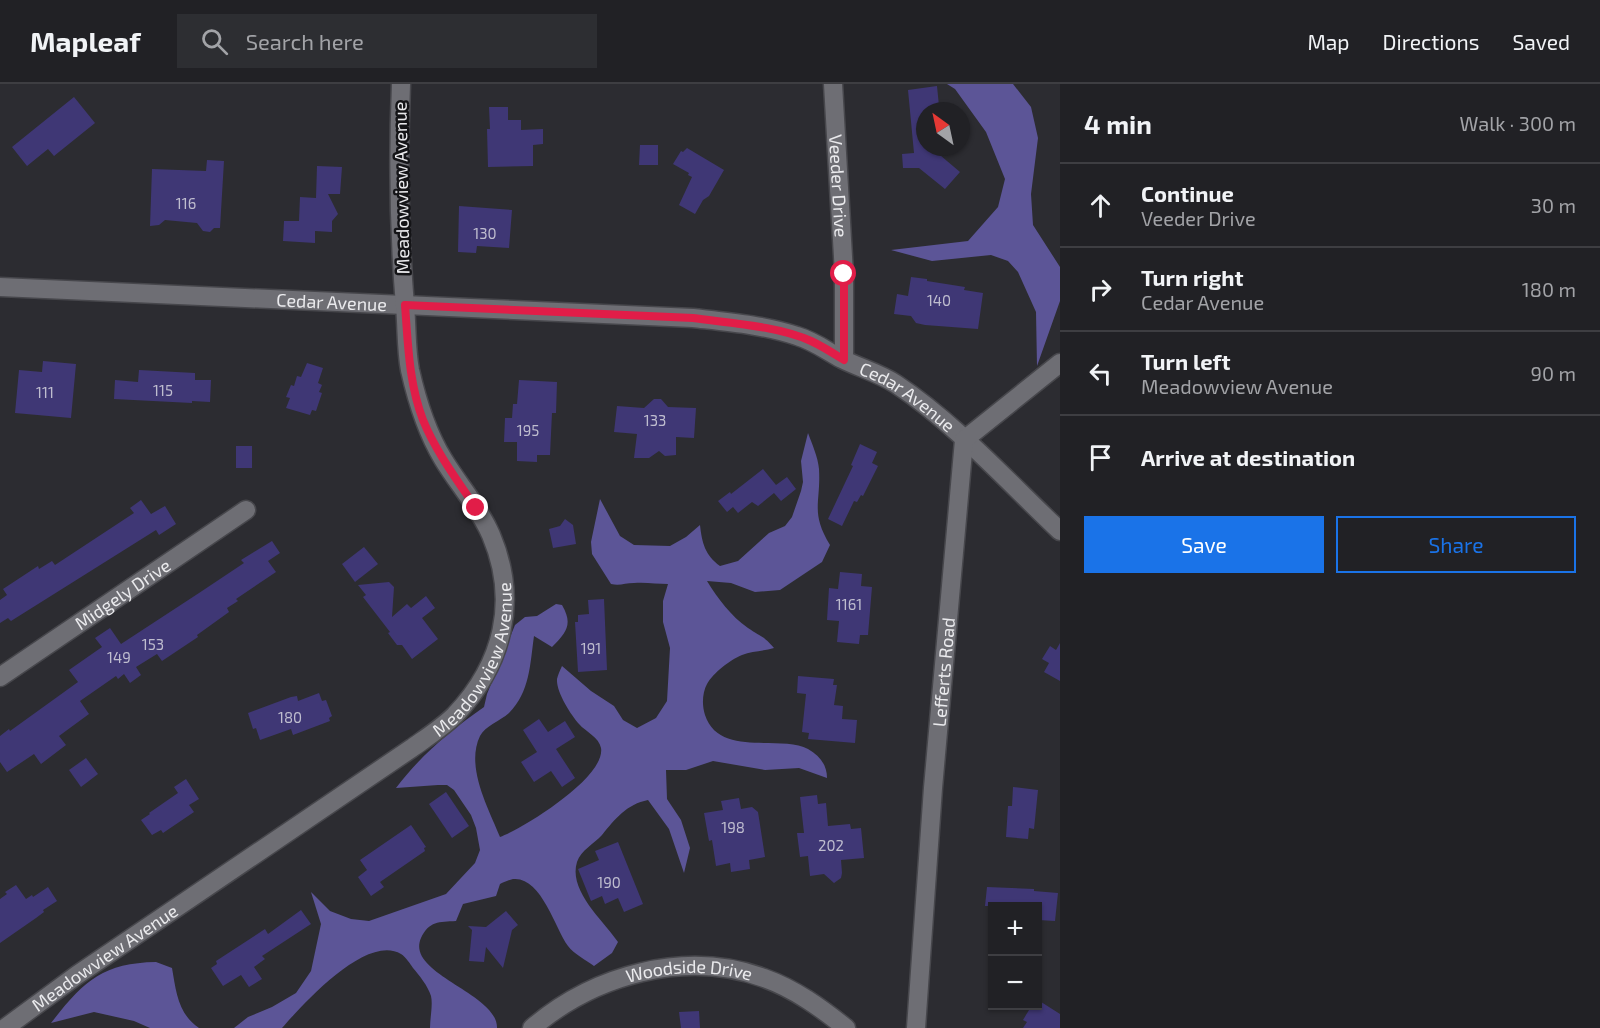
<!DOCTYPE html>
<html lang="en">
<head>
<meta charset="utf-8">
<style>
	:root { --surface:#212125; --page:#2d2e32; --text:#f1f3f6; --muted:#a2a3a7; --line:#3e3e42; --accent:#1a73e8 }
	body { margin:0; font-family:"Exo 2",sans-serif; background:var(--page); color:var(--text) }
	.controls { position:absolute; right:18px; bottom:18px; display:grid; overflow:hidden; border-radius:0px; box-shadow:0 2px 4px #0004 }
	.controls button { width:54px; height:54px; display:grid; place-items:center; padding:0; border:0; border-bottom:2px solid var(--line); background:var(--surface); color:var(--text); font:30px sans-serif }
	.compass { position:absolute; left:916px; top:18px; width:54px; height:54px; border-radius:50%; background:var(--surface); box-shadow:0 2px 4px #0004; rotate:327deg }
	.stop { position:absolute; width:18px; height:18px; margin:-14px; border:4px solid #e11d48; border-radius:50%; background:#fff }
	.stop.end { background:#e11d48; border-color:#fff; box-shadow:0 2px 6px #0008 }
	.list { margin:0; padding:0; list-style:none }
	h2 { display:flex; justify-content:space-between; align-items:center; height:78px; margin:0; padding:0 24px; font-size:26px }
	h2 small { font-size:20px; font-weight:400; color:var(--muted) }
	.list li { display:grid; grid-template-columns:39px 1fr auto; gap:18px; align-items:center; box-sizing:border-box; height:84px; padding:0 24px; border-top:2px solid var(--line) }
	.list b { display:block; font-size:22px; white-space:nowrap }
	.list p { margin:0; font-size:20px; white-space:nowrap; color:var(--muted) }
	.list em { font-size:20px; font-style:normal; color:var(--muted) }
	.actions { display:flex; gap:12px; padding:18px 24px }
	.actions a { flex:1; padding:14px 0; border:2px solid var(--accent); border-radius:0px; text-align:center; font-size:21px; color:var(--accent) }
	.actions .main { background:var(--accent); color:#fff }
	.icon { flex:none; width:33px; height:33px; fill:none; stroke:currentColor; stroke-width:2; stroke-linecap:round; stroke-linejoin:round }
	.map { position:relative; flex:none; width:1060px; height:944px; overflow:hidden }
	header { display:flex; align-items:center; gap:36px; box-sizing:border-box; height:84px; padding:0 30px; background:var(--surface); border-bottom:2px solid var(--line) }
	header strong { font-size:28px }
	nav { display:flex; gap:33px; margin-inline-start:auto; font-size:21px }
	.search { width:420px; height:54px; background:var(--page); display:flex; align-items:center; gap:15px; box-sizing:border-box; padding:0 21px; border-radius:0px; color:var(--muted); font-size:22px }
	main { display:flex }
	aside { flex:1; background:var(--surface) }
	.map>svg:first-child { display:block }
	.forest { fill:#5c5597 }
	.building { fill:#3f3775 }
	.lines { fill:none; stroke-linecap:round; stroke-linejoin:round }
	.street-casing { stroke:#47474c; stroke-width:21 }
	.street { stroke:#6e6e74; stroke-width:18 }
	.route { stroke:#e11d48; stroke-width:8 }
	.labels { text-anchor:middle; dominant-baseline:central; stroke-width:5; stroke-linejoin:round; paint-order:stroke }
	.number-label { font-size:15px; fill:#bfbdcf }
	.street-label { font-size:18px; fill:#eaeaed; stroke:#141417 }
</style>
</head>
<body>
<header>
<strong>Mapleaf</strong>
<div class="search"><svg class="icon" aria-label="search" viewBox="0 0 24 24"><circle cx="10" cy="10" r="6"/><path d="M15 15l6 6"/></svg>Search here</div>
<nav><a>Map</a><a>Directions</a><a>Saved</a></nav>
</header>
<main>
<div class="map">
<svg width="1060" height="944" viewBox="0 0 1060 944">
	<rect width="100%" height="100%" fill="#2c2c31"/>
	<g class="forest">
		<polygon points="947,0 1013,0 1031,23 1038,54 1031,110 1033,141 1060,183 1060,217 1037,282 1036,228 1018,188 1008,177 991,171 932,177 891,166 968,157 998,123 1005,95 986,48 955,5"/>
		<path d="M808,349C812,360 818,373 819,385C821,419 810,428 830,461L822,478L780,506L755,508L731,499L707,497C718,515 731,532 748,544C761,553 763,551 774,564C764,567 752,567 742,571C730,576 713,589 707,600C702,609 702,622 705,631C719,674 781,650 808,665C820,672 827,681 827,694L799,684L765,686L713,677L686,686H666L667,715L681,736L690,764L684,789L669,745L648,716C627,720 615,735 602,751C594,760 581,766 577,778C568,807 604,837 618,858L612,869L594,882C586,876 574,870 568,862C555,844 541,792 513,795C509,796 504,798 500,800L496,812L463,820L456,837C439,838 429,837 421,854C405,890 498,909 497,944H430C430,934 433,921 431,912C428,902 419,891 413,884C410,880 406,873 401,870C367,849 303,920 282,944H234L248,933L272,923L296,909L311,887L321,840L311,808L330,827L351,835L369,837L446,810L475,779L480,766L476,744L471,731L454,706L447,701H438L396,704C420,672 451,646 484,623L487,610L515,541L525,533L537,532L556,520L562,521C573,540 567,548 552,563L534,552C530,580 530,608 509,629C500,637 485,642 480,652C465,683 489,725 500,753C524,744 606,693 601,664C599,653 586,648 579,640C571,631 556,608 557,595C558,591 560,586 562,582L591,607L614,622L623,636L637,644L656,634L667,617L670,564L663,538V517L668,500C658,500 645,498 634,499C625,499 620,502 611,500L592,470L591,458L600,415L620,452L634,461L670,462L686,453L700,441C702,459 705,471 720,482L738,477L769,449L785,442L792,433L801,407L803,398L801,377Z"/>
		<path d="M156,878L172,884C176,907 178,930 199,944H150L134,937L94,928L51,939C83,898 102,879 156,878Z"/>
	</g>
	<g class="building">
		<polygon points="937,2 939,22 926,24 925,27 925,63 934,63 934,66 960,88 945,105 919,84 903,84 902,70 914,69 908,6"/>
		<polygon points="74,13 95,39 54,72 48,65 27,82 12,63"/>
		<polygon points="489,23 508,23 508,36 521,36 521,46 543,45 543,60 533,61 533,82 488,83 487,45 490,45"/>
		<polygon points="640,61 658,61 658,81 639,81"/>
		<polygon points="687,64 724,86 709,112 703,116 695,130 679,121 692,93 688,91 689,89 673,80 681,67 683,68"/>
		<polygon points="207,76 224,77 220,144 214,144 210,148 203,147 197,139 165,136 159,141 150,142 152,85 206,87"/>
		<polygon points="317,82 342,83 340,110 328,110 338,130 332,137 332,148 315,147 315,159 283,157 284,137 299,137 300,113 316,114"/>
		<polygon points="459,122 512,126 509,164 477,162 476,169 458,168"/>
		<polygon points="911,193 927,195 927,197 965,203 964,206 983,209 978,245 925,241 916,239 911,232 894,230 897,210 908,212"/>
		<polygon points="43,277 76,280 71,334 15,329 19,286 42,288"/>
		<polygon points="307,279 323,284 318,299 322,301 319,308 322,309 316,327 312,326 310,331 286,324 290,314 286,313 291,301 294,302 297,292 301,293"/>
		<polygon points="139,286 195,289 195,296 211,296 210,318 192,317 192,319 114,315 115,296 138,298"/>
		<polygon points="519,296 557,298 556,329 552,329 550,371 537,371 537,378 517,377 517,358 504,358 505,334 512,334 513,320 517,320"/>
		<polygon points="654,315 661,315 668,323 696,324 694,354 676,353 676,371 665,372 659,367 649,374 634,374 637,350 614,348 617,322 644,324"/>
		<polygon points="860,360 877,368 872,379 878,382 863,412 861,411 857,418 854,417 842,442 828,435 853,382 851,381"/>
		<rect x="236" y="362" width="16" height="22"/>
		<polygon points="763,385 776,401 787,393 796,405 781,417 774,409 758,422 752,418 738,429 733,423 727,428 718,417 730,408 731,410"/>
		<polygon points="141,416 151,430 165,422 176,440 159,451 156,446 11,537 8,534 0,539 0,516 7,511 3,505 38,482 39,485 52,477 55,481 134,429 130,424"/>
		<polygon points="565,435 573,441 576,460 553,464 549,445 560,442"/>
		<polygon points="272,457 280,469 268,477 276,488 236,515 238,517 227,524 229,528 197,551 198,553 162,577 157,570 136,583 141,591 130,599 124,590 118,595 116,592 80,617 89,630 59,652 66,661 41,680 34,670 7,688 0,678 0,652 9,645 10,647 78,598 69,586 102,563 95,554 110,544 121,560 199,509 244,479 241,476"/>
		<polygon points="364,463 378,480 355,498 342,480"/>
		<polygon points="840,488 862,490 861,502 872,503 868,551 860,551 859,560 837,558 839,537 827,536 829,504 838,505"/>
		<polygon points="389,498 394,503 392,533 407,520 411,524 426,512 435,524 422,534 438,555 412,575 402,561 397,561 388,549 390,548 363,513 366,511 358,501"/>
		<polygon points="604,515 607,586 578,588 575,538 578,538 578,531 589,530 588,516"/>
		<polygon points="1060,559 1060,597 1044,588 1049,579 1042,575 1050,562 1056,566"/>
		<polygon points="798,592 834,595 833,601 837,601 834,621 843,622 842,635 857,636 855,659 808,655 809,649 802,648 806,610 797,609"/>
		<polygon points="319,609 322,617 326,616 332,632 329,634 330,637 293,651 291,645 260,656 256,644 253,645 248,629 291,613 297,612 298,617"/>
		<polygon points="539,635 548,648 565,637 575,653 556,665 575,694 562,703 551,687 534,698 521,678 537,668 523,646"/>
		<polygon points="86,674 98,690 81,703 69,686"/>
		<polygon points="186,695 199,715 189,721 194,728 163,749 161,746 152,751 141,736 150,730 149,729 178,709 174,703"/>
		<polygon points="1013,703 1038,706 1034,745 1029,744 1028,755 1006,753 1008,722 1012,722"/>
		<polygon points="446,708 469,742 452,754 429,720"/>
		<polygon points="817,711 818,720 826,719 828,742 850,740 851,745 861,744 864,774 841,776 842,789 841,794 834,799 824,790 810,792 808,772 800,773 797,749 804,749 800,713"/>
		<polygon points="739,714 741,725 752,723 758,728 765,773 749,776 750,785 731,788 730,779 716,782 712,756 709,757 704,729 723,726 721,717"/>
		<polygon points="411,741 426,763 424,764 425,767 380,798 384,803 371,812 358,793 367,786 360,776"/>
		<polygon points="618,758 643,820 624,828 618,814 605,820 602,812 591,817 578,785 599,776 595,767"/>
		<polygon points="16,801 26,815 32,811 33,813 48,803 57,817 43,826 44,828 36,834 0,859 0,815 7,810 5,808"/>
		<polygon points="987,803 1034,805 1034,807 1058,809 1055,837 1038,836 1038,822 985,822"/>
		<polygon points="301,826 311,840 262,872 265,875 254,883 262,895 249,903 241,891 223,902 211,884 217,880 216,877 265,845 268,850"/>
		<polygon points="506,827 518,841 512,846 503,884 486,863 484,878 469,877 472,846 468,842 486,843"/>
		<polygon points="1038,916 1060,930 1060,944 1023,944 1027,938 1023,936 1032,921 1038,921"/>
		<polygon points="699,927 700,944 681,944 679,928"/>
	</g>
	<g class="lines">
		<defs>
			<g id="street">
				<path id="s1" d="M833,0L844,190V275"/>
				<path id="s2" d="M0,203L693,234C728,238 764,241 797,252C814,257 827,267 842,275C860,284 879,289 896,300C955,339 1008,398 1060,447"/>
				<path id="s3" d="M0,593L246,426"/>
				<path id="s4" d="M5,944L77,891L412,664C426,654 443,643 455,631C503,580 519,517 491,451C479,423 458,400 443,375C426,347 417,317 410,286C406,265 407,243 405,222C399,149 398,74 401,0"/>
				<path id="s5" d="M532,944C594,891 685,865 764,894C795,905 821,924 846,944"/>
				<path id="s6" d="M916,944L933,704L964,356L1060,279"/>
			</g>
		</defs>
		<use href="#street" class="street-casing"/>
		<use href="#street" class="street"/>
	</g>
	<g class="lines">
		<path class="route" d="M476,424C457,396 436,368 423,336C409,300 408,260 405,221L693,234C729,239 778,242 811,257C822,262 833,269 844,276V190"/>
	</g>
	<g class="labels">
		<g class="number-label">
			<text x="186" y="119">116</text>
			<text x="485" y="149">130</text>
			<text x="939" y="216">140</text>
			<text x="163" y="306">115</text>
			<text x="45" y="308">111</text>
			<text x="655" y="336">133</text>
			<text x="528" y="346">195</text>
			<text x="849" y="520">1161</text>
			<text x="153" y="560">153</text>
			<text x="591" y="564">191</text>
			<text x="119" y="573">149</text>
			<text x="290" y="633">180</text>
			<text x="733" y="743">198</text>
			<text x="831" y="761">202</text>
			<text x="609" y="798">190</text>
		</g>
		<g class="street-label">
			<text stroke="none"><textPath href="#s1" startOffset="102">Veeder Drive</textPath></text>
			<text transform="translate(401 104) rotate(-91)">Meadowview Avenue</text>
			<text stroke="none"><textPath href="#s2" startOffset="332">Cedar Avenue</textPath></text>
			<text stroke="none"><textPath href="#s2" startOffset="926">Cedar Avenue</textPath></text>
			<text stroke="none"><textPath href="#s3" startOffset="148">Midgely Drive</textPath></text>
			<text stroke="none"><textPath href="#s4" startOffset="608">Meadowview Avenue</textPath></text>
			<text stroke="none"><textPath href="#s6" startOffset="357">Lefferts Road</textPath></text>
			<text stroke="none"><textPath href="#s4" startOffset="122">Meadowview Avenue</textPath></text>
			<text stroke="none"><textPath href="#s5" startOffset="172">Woodside Drive</textPath></text>
		</g>
	</g>
</svg>
<div class="controls">
<button>+</button>
<button>−</button>
</div>
<svg class="compass" viewBox="-18 -18 36 36"><path d="M0-13l5 13h-10z" fill="#e53935"/><path d="M0 13l5-13h-10z" fill="#a2a3a7"/></svg>
<div class="stop" style="left:844px;top:190px"></div>
<div class="stop end" style="left:476px;top:424px"></div>
</div>
<aside>
<h2>4 min<small>Walk · 300 m</small></h2>
<ul class="list">
<li><svg class="icon" aria-label="ahead" viewBox="0 0 24 24"><path d="M12 20V5M6 11l6-6 6 6"/></svg><div><b>Continue</b><p>Veeder Drive</p></div><em>30 m</em></li>
<li><svg class="icon" aria-label="right" viewBox="0 0 24 24"><path d="M7 20v-9h11M14 6l5 5-5 5"/></svg><div><b>Turn right</b><p>Cedar Avenue</p></div><em>180 m</em></li>
<li><svg class="icon" aria-label="left" viewBox="0 0 24 24"><path d="M17 20v-9H6M10 6l-5 5 5 5"/></svg><div><b>Turn left</b><p>Meadowview Avenue</p></div><em>90 m</em></li>
<li><svg class="icon" aria-label="arrive" viewBox="0 0 24 24"><path d="M6 21V4h12l-3 4 3 4H6"/></svg><div><b>Arrive at destination</b></div></li>
</ul>
<div class="actions"><a class="main">Save</a><a>Share</a></div>
</aside>
</main>
</body>
</html>
